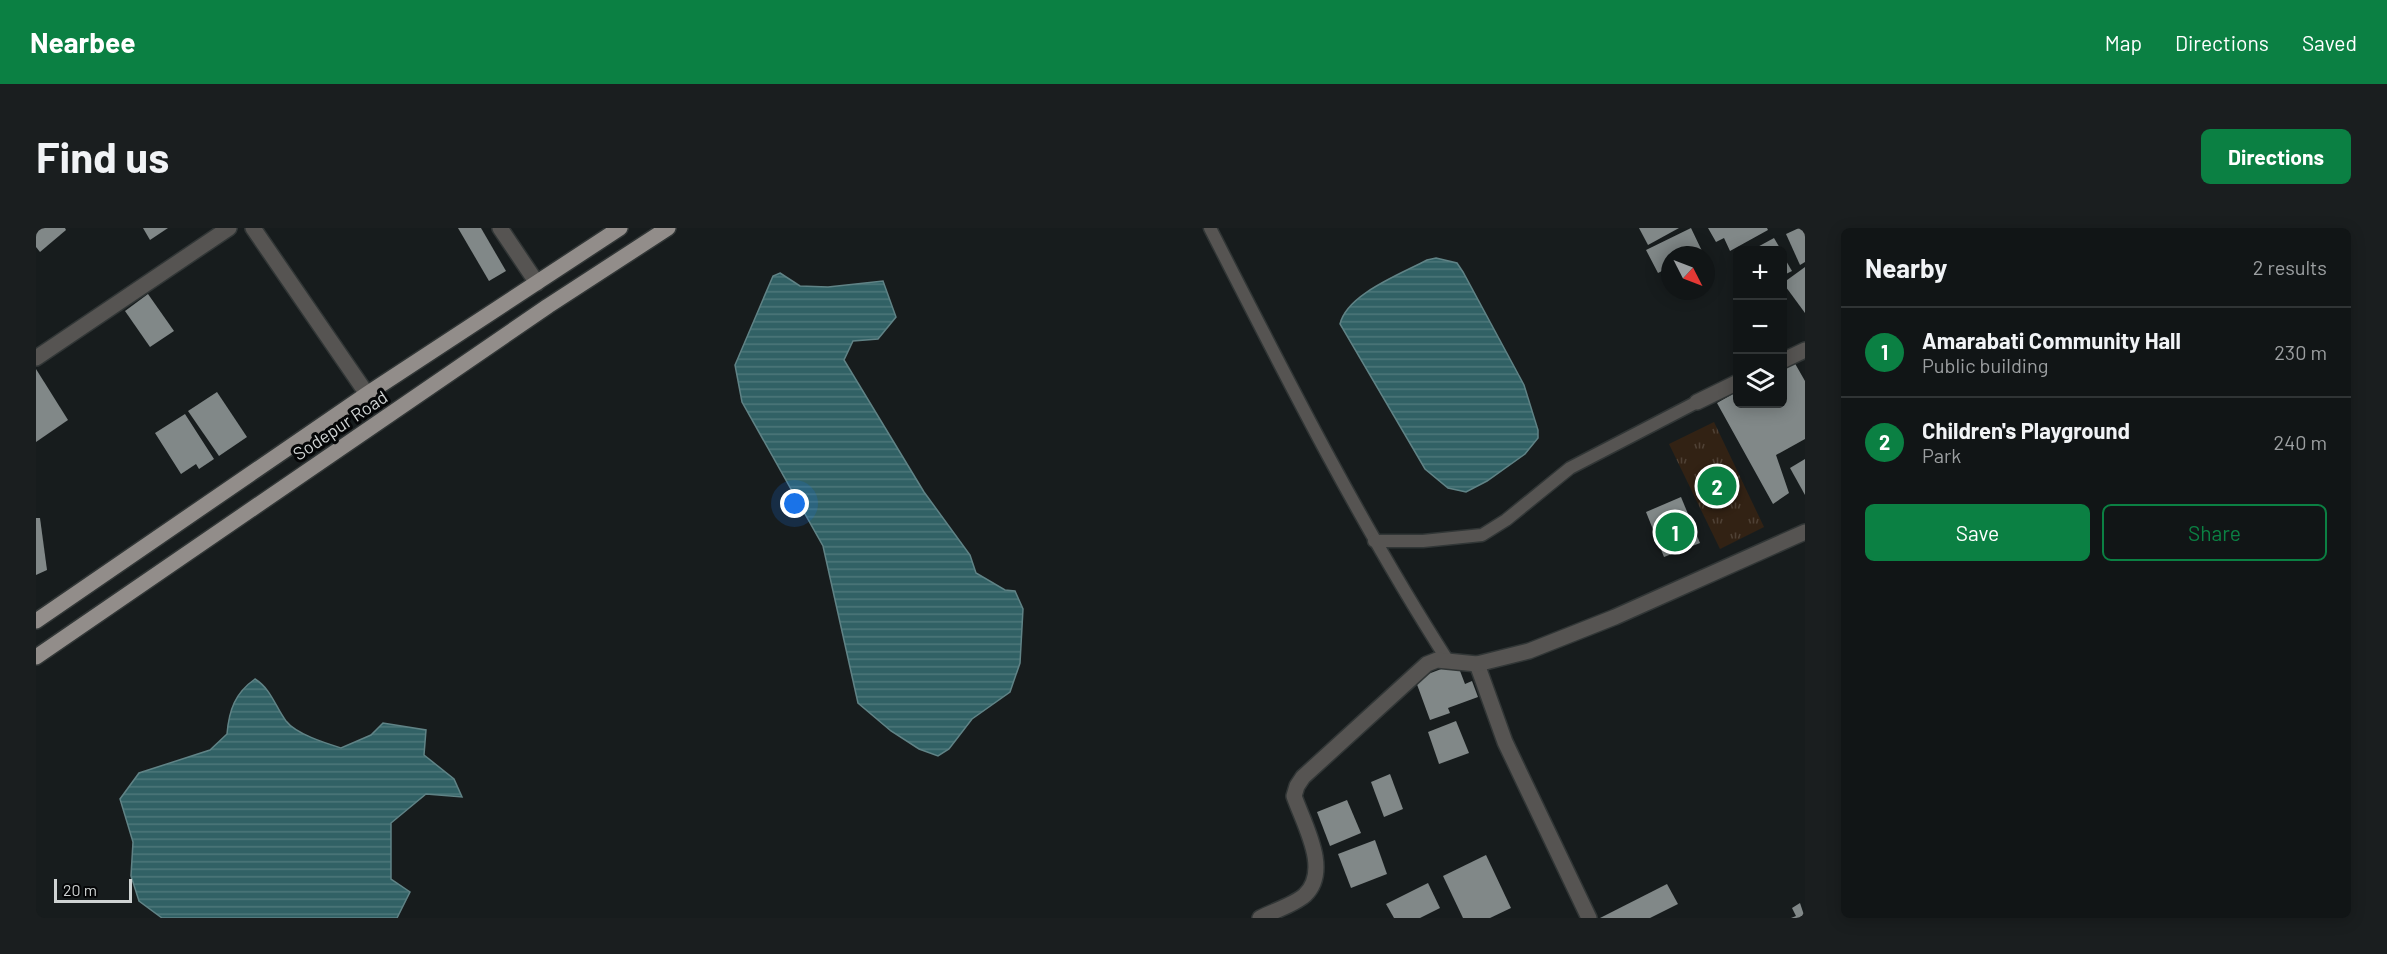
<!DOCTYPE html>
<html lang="en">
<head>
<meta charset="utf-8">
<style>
	:root { --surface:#111516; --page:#1a1e1f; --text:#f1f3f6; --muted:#9c9fa1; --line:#303435; --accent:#0b8043 }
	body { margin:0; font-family:Barlow,sans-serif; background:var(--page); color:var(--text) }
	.controls { position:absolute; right:18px; top:18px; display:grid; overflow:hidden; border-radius:9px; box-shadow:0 3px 15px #0003 }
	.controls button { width:54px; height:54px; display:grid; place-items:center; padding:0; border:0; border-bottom:2px solid var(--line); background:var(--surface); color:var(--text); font:30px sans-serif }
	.compass { position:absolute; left:1625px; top:18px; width:54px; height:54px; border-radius:50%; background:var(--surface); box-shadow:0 3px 15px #0003; rotate:132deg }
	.scale { position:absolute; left:18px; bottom:15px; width:78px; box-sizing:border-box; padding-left:6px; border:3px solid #cfd3d3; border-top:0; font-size:16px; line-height:21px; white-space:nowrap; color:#cfd3d3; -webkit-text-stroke:4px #050607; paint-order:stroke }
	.you { position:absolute; left:759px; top:276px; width:21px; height:21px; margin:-15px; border:4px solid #fff; border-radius:50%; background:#1a73e8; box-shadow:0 0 0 9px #1a73e833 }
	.badge { display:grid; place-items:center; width:39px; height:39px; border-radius:50%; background:var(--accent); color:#fff; font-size:20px; font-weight:700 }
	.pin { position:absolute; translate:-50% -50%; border:3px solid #fff; box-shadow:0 2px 6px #0006 }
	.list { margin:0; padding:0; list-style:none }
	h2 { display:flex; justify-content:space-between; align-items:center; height:78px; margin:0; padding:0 24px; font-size:26px }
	h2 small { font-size:20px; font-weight:400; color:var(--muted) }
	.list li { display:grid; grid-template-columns:39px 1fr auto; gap:18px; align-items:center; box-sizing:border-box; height:90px; padding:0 24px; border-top:2px solid var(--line) }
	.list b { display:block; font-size:22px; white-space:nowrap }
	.list p { margin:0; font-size:20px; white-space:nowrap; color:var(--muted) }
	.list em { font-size:20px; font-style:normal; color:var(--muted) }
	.actions { display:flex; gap:12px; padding:18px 24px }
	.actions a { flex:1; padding:14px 0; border:2px solid var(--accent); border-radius:9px; text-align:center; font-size:21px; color:var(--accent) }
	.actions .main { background:var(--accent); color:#fff }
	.icon { flex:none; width:33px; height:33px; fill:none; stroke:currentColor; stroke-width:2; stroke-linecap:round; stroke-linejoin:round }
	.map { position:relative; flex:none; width:1769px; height:690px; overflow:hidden; border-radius:9px }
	header { display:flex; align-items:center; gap:36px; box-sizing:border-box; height:84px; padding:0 30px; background:var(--accent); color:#fff }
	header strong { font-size:28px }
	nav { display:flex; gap:33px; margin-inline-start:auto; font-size:21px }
	.intro { display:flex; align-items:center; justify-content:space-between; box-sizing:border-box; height:144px; padding:0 36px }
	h1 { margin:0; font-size:42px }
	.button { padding:15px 27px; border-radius:9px; background:var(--accent); color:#fff; font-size:21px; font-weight:700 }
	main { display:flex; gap:36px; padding:0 36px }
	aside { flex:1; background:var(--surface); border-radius:9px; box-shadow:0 3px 15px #0003 }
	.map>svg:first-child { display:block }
	.park { fill:url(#park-tufts) }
	.water { fill:url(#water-rules); stroke:#608386; stroke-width:1.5 }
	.building { fill:#818888 }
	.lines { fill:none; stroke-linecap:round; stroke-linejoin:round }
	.service-casing { stroke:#313636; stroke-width:15 }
	.minor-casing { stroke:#313636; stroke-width:18 }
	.tertiary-casing { stroke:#313636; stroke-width:18 }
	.primary-casing { stroke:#313636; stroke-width:18 }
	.service { stroke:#565452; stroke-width:12 }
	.minor { stroke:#565452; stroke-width:15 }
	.tertiary { stroke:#565452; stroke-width:15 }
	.primary { stroke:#928d8a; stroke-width:15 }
	.labels { text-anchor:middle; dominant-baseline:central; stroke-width:6; stroke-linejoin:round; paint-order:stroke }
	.street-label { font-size:18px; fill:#cfd3d3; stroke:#050607 }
</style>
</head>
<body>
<header>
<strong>Nearbee</strong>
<nav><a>Map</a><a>Directions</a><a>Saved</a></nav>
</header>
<div class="intro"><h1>Find us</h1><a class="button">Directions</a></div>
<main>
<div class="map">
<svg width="1769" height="690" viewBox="0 0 1769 690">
	<defs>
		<pattern id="park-tufts" width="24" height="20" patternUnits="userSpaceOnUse" patternTransform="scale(1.5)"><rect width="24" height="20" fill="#322214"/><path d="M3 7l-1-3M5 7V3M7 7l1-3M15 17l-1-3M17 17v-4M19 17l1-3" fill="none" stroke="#4f4135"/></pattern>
		<pattern id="water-rules" width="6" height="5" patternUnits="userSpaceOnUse" patternTransform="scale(1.5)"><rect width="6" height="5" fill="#316165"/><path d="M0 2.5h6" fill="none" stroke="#4e777a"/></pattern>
	</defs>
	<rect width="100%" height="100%" fill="#171c1d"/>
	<polygon class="park" points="1678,194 1728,299 1684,321 1633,216"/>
	<g class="water">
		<path d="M1400,30L1421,35L1427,44L1488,157L1502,202V210L1489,226L1451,253L1430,264L1412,260L1389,241L1304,96C1311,66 1365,46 1391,32Z"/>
		<polygon points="744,45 764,58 792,59 847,53 860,89 842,111 817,113 808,132 888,264 934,327 940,345 969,362 979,363 987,381 984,435 974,464 936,491 913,521 902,528 883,521 855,503 822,475 787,318 706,174 699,137 737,48"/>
		<path d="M219,451C235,461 239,478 250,493C260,506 289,515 305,520L335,507L347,495L390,502L388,527L418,551L426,569L390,566L355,595V651L374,664L361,690H126L103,673L95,648L97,614L84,571L103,545L174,522L191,506C193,482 199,465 219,451Z"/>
	</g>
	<g class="building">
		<polygon points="0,0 29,0 30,2 4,24 0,19"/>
		<polygon points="107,0 132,0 114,12"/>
		<polygon points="422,0 445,0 470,43 453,53"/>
		<polygon points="1603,0 1643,0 1612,17"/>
		<polygon points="1655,0 1666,23 1659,27 1634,27 1634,39 1622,45 1610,22"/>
		<polygon points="1672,0 1731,0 1732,2 1694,23 1688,10 1680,14"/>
		<polygon points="1763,0 1769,0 1769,34 1764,37 1750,6"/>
		<polygon points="1738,10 1745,22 1716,22"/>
		<polygon points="1746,26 1756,43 1746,48"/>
		<polygon points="1769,39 1769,85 1747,55"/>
		<polygon points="112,66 138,103 114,119 89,83"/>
		<polygon points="1757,132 1769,153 1769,211 1740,227 1753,265 1737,276 1681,175 1702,163 1702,176 1746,176 1746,138"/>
		<polygon points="0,141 32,192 0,214"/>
		<polygon points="181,164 211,209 183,228 152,183"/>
		<polygon points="149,186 178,231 163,241 160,236 145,246 119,205"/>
		<polygon points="1769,231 1769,267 1754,240"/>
		<polygon points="1645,269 1664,315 1628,329 1610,284"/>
		<polygon points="0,290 4,290 11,342 0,347"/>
		<polygon points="1421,435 1429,456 1436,453 1442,469 1412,480 1414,485 1394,492 1379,451"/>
		<polygon points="1420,493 1433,525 1403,536 1392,504"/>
		<polygon points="1354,546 1367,581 1348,589 1335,554"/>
		<polygon points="1311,572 1325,605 1294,618 1281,584"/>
		<polygon points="1339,612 1351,646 1315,660 1302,626"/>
		<polygon points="1450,627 1475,680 1454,690 1427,690 1407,648"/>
		<polygon points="1392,655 1404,680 1384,690 1358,690 1350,676"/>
		<polygon points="1631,656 1642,676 1614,690 1564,690"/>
		<polygon points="1764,675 1769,690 1755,690 1760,688 1756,680"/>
	</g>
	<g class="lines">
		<defs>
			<g id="service">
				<path d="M1174,0C1249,147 1323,294 1412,433"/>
				<polyline points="1338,313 1387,313 1446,307 1470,292 1534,240 1661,174"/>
			</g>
			<g id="minor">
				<polyline points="217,0 331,166"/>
				<polyline points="464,0 501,55"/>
				<polyline points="0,130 193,0"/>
				<polyline points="1746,133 1769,122"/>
				<polyline points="1661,174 1702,154"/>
				<polyline points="1441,436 1469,514 1553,690"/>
			</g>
			<path id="tertiary" d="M1224,690C1237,683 1258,677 1269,667C1295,642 1268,597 1258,568L1261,558L1267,549L1391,436L1401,432L1441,436L1493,423L1579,389L1769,304"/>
			<g id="primary">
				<polyline points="0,393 331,166 584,0"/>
				<polyline points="0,429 512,78 632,0"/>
			</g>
		</defs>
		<use href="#service" class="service-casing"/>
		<use href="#minor" class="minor-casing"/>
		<use href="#tertiary" class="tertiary-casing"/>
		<use href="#primary" class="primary-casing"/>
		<use href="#service" class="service"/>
		<use href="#minor" class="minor"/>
		<use href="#tertiary" class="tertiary"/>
		<use href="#primary" class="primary"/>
	</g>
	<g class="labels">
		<g class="street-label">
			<text transform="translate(304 197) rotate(-34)">Sodepur Road</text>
		</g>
	</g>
</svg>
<div class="controls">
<button>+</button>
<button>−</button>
<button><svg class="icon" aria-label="layers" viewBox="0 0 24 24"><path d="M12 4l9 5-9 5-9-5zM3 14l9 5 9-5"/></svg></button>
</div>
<svg class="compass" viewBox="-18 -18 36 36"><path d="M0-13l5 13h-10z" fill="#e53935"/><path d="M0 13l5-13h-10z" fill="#9c9fa1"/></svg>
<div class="scale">20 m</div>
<div class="you"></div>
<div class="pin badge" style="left:1639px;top:304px">1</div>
<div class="pin badge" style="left:1681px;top:258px">2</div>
</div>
<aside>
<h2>Nearby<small>2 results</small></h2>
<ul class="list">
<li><span class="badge">1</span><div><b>Amarabati Community Hall</b><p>Public building</p></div><em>230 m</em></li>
<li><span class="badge">2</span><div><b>Children's Playground</b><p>Park</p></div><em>240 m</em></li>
</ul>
<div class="actions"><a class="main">Save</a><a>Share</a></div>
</aside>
</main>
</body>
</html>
